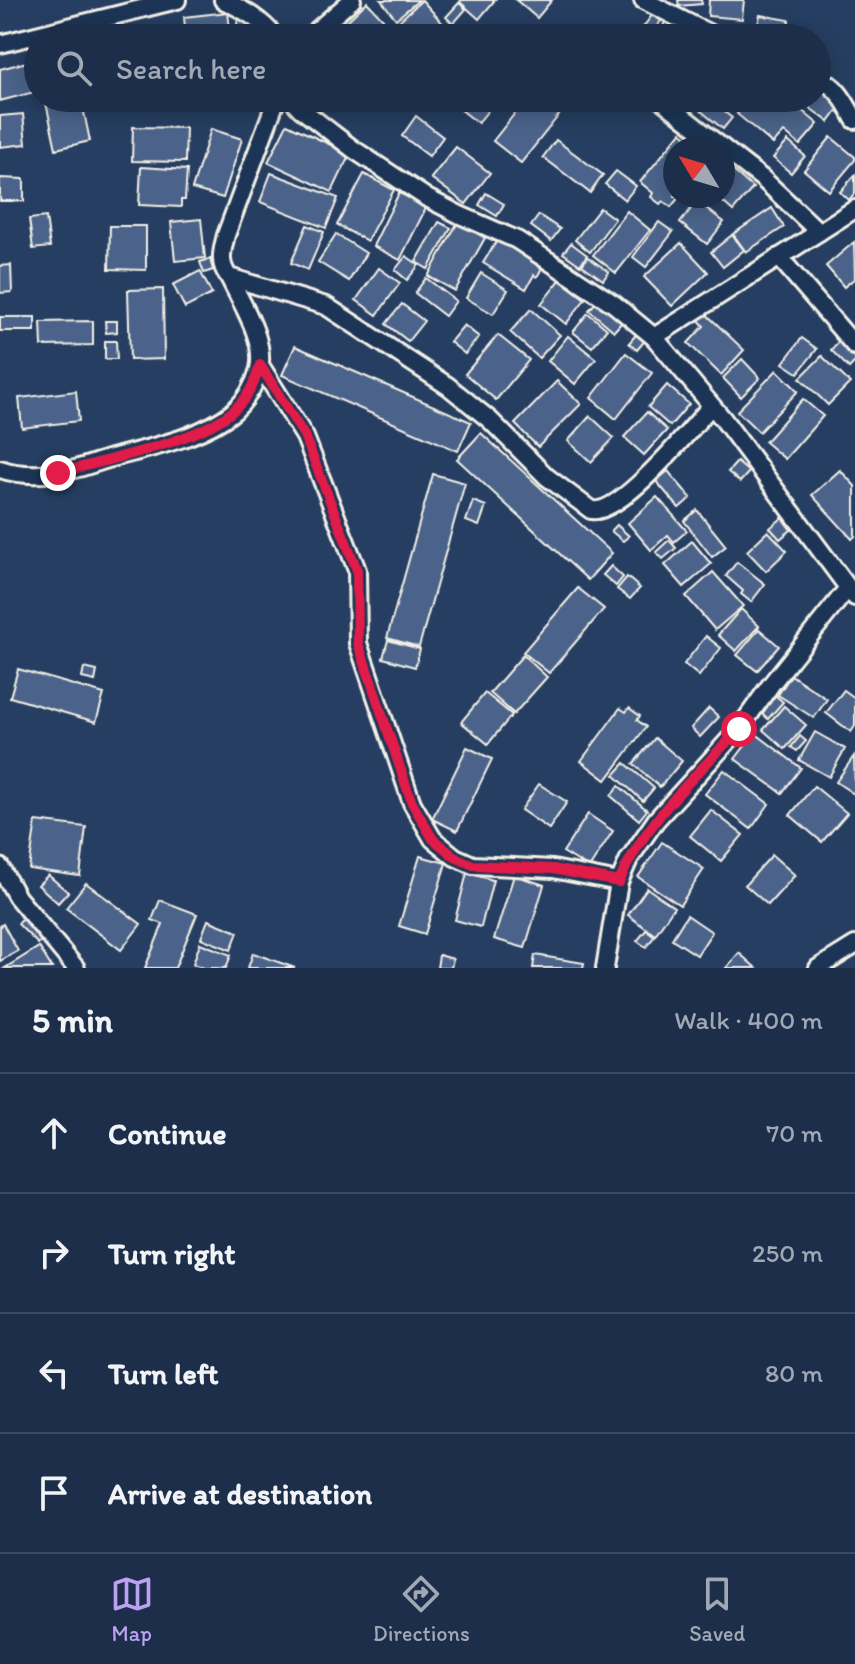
<!DOCTYPE html>
<html lang="en">
<head>
<meta charset="utf-8">
<style>
	:root { --surface:#1c2e49; --page:#253650; --text:#f1f3f6; --muted:#a0a8b4; --line:#3a4a61; --accent:#bca0f2 }
	body { margin:0; font-family:Itim,sans-serif; background:var(--page); color:var(--text) }
	.compass { position:absolute; left:663px; top:136px; width:72px; height:72px; border-radius:50%; background:var(--surface); box-shadow:0 4px 20px #0003; rotate:308deg }
	.stop { position:absolute; width:24px; height:24px; margin:-18px; border:6px solid #e11d48; border-radius:50%; background:#fff }
	.stop.end { background:#e11d48; border-color:#fff; box-shadow:0 2px 8px #0008 }
	.list { margin:0; padding:0; list-style:none }
	h2 { display:flex; justify-content:space-between; align-items:center; height:104px; margin:0; padding:0 32px; font-size:34px }
	h2 small { font-size:26px; font-weight:400; color:var(--muted) }
	.list li { display:grid; grid-template-columns:52px 1fr auto; gap:24px; align-items:center; box-sizing:border-box; height:120px; padding:0 32px; border-top:2px solid var(--line) }
	.list b { display:block; font-size:30px; white-space:nowrap }
	.list em { font-size:26px; font-style:normal; color:var(--muted) }
	.icon { flex:none; width:44px; height:44px; fill:none; stroke:currentColor; stroke-width:2; stroke-linecap:round; stroke-linejoin:round }
	.map { position:relative; flex:none; width:855px; height:968px; overflow:hidden }
	.search { position:absolute; background:var(--surface); box-shadow:0 4px 20px #0003; left:24px; right:24px; top:24px; height:88px; display:flex; align-items:center; gap:20px; box-sizing:border-box; padding:0 28px; border-radius:44px; color:var(--muted); font-size:30px }
	.sheet { height:584px; background:var(--surface) }
	nav { display:flex; justify-content:space-around; align-items:center; box-sizing:border-box; height:112px; border-top:2px solid var(--line); background:var(--surface); font-size:22px; color:var(--muted) }
	nav a { display:grid; justify-items:center; gap:4px }
	nav .on { color:var(--accent) }
	.map>svg:first-child { display:block }
	.building { fill:#4c648a; stroke:#f4f1e8; stroke-width:2 }
	.lines { fill:none; stroke-linecap:round; stroke-linejoin:round }
	.minor-casing { stroke:#f4f1e8; stroke-width:22 }
	.minor { stroke:#1d3557; stroke-width:16 }
	.route { stroke:#e11d48; stroke-width:10 }
</style>
</head>
<body>
<div class="map">
<svg width="855" height="968" viewBox="0 0 855 968">
	<rect width="100%" height="100%" fill="#263e61"/>
	<filter id="ink" filterUnits="userSpaceOnUse"><feTurbulence type="fractalNoise" baseFrequency=".0125" numOctaves="2"/><feDisplacementMap in="SourceGraphic" scale="16" xChannelSelector="R" yChannelSelector="G"/><feConvolveMatrix kernelMatrix="1 2 1 2 8 2 1 2 1" color-interpolation-filters="sRGB"/></filter>
	<g filter="url(#ink)">
		<g class="building">
			<polygon points="381,0 419,0 396,19"/>
			<polygon points="422,0 445,26 433,38 414,38 399,21"/>
			<polygon points="461,0 495,0 479,19 460,2"/>
			<polygon points="516,0 552,0 537,18"/>
			<polygon points="678,0 701,0 702,4 679,6"/>
			<polygon points="709,0 744,0 742,19 708,16"/>
			<polygon points="367,2 401,38 355,38 343,25"/>
			<polygon points="459,3 466,9 453,24 446,17"/>
			<polygon points="228,12 231,38 186,38 184,17"/>
			<polygon points="242,14 267,38 239,38 237,23"/>
			<polygon points="653,14 661,21 648,38 635,38"/>
			<polygon points="760,15 789,20 786,38 755,38"/>
			<polygon points="666,20 693,33 691,38 672,38 660,32"/>
			<polygon points="121,27 124,38 94,38 93,33"/>
			<polygon points="38,59 38,91 0,101 0,69"/>
			<polygon points="817,82 844,102 829,122 799,100 801,98 817,98"/>
			<polygon points="45,98 81,98 90,141 56,149"/>
			<polygon points="103,98 133,98 134,104 106,110"/>
			<polygon points="350,98 372,98 362,109"/>
			<polygon points="461,98 485,98 493,104 478,123 455,105"/>
			<polygon points="527,98 548,98 563,110 521,163 493,141"/>
			<polygon points="588,98 601,98 589,112 582,106"/>
			<polygon points="701,98 707,98 732,118 723,129 695,106"/>
			<polygon points="716,98 737,98 729,108"/>
			<polygon points="751,98 787,98 818,124 800,145 784,132 773,144 737,114"/>
			<polygon points="23,114 26,144 0,147 0,116"/>
			<polygon points="416,116 443,137 429,156 402,136"/>
			<polygon points="287,124 350,154 332,192 268,162"/>
			<polygon points="133,127 186,128 185,162 132,161"/>
			<polygon points="211,129 242,139 223,198 192,189"/>
			<polygon points="681,132 701,148 675,148 675,196 680,196 671,207 663,201 660,204 651,197 653,193 640,182"/>
			<polygon points="831,137 855,157 855,160 829,191 804,170"/>
			<polygon points="556,140 603,175 590,193 543,157"/>
			<polygon points="788,141 805,156 791,173 773,158"/>
			<polygon points="456,147 490,173 466,204 431,178"/>
			<polygon points="141,167 187,170 185,200 181,200 181,207 139,205"/>
			<polygon points="731,169 753,188 733,211 716,196 723,196 723,178"/>
			<polygon points="616,171 636,186 625,200 605,184"/>
			<polygon points="271,173 338,198 326,228 260,202"/>
			<polygon points="364,174 394,190 367,241 337,225"/>
			<polygon points="855,175 855,193 849,200 840,192"/>
			<polygon points="0,178 24,179 24,201 0,201"/>
			<polygon points="399,193 427,206 400,260 373,246"/>
			<polygon points="486,193 504,204 497,216 479,205"/>
			<polygon points="697,201 724,222 707,244 680,223"/>
			<polygon points="600,208 615,219 590,252 575,240"/>
			<polygon points="772,208 784,227 746,252 733,234"/>
			<polygon points="627,211 650,230 616,273 593,255"/>
			<polygon points="539,215 560,229 551,241 531,226"/>
			<polygon points="46,217 50,247 33,249 29,219"/>
			<polygon points="201,219 205,258 175,261 171,222"/>
			<polygon points="439,222 451,228 428,269 416,262"/>
			<polygon points="458,222 485,238 455,291 428,276"/>
			<polygon points="659,222 673,232 646,267 633,257"/>
			<polygon points="307,225 324,232 308,270 291,263"/>
			<polygon points="110,226 146,226 146,270 109,269"/>
			<polygon points="336,234 366,253 349,281 318,262"/>
			<polygon points="732,235 744,250 723,267 711,252"/>
			<polygon points="498,239 543,266 537,277 534,275 526,289 483,263"/>
			<polygon points="854,242 855,278 844,287 826,266"/>
			<polygon points="571,243 587,255 580,265 563,253"/>
			<polygon points="681,243 708,272 672,306 644,277"/>
			<polygon points="406,256 419,265 407,280 395,270"/>
			<polygon points="588,257 609,272 603,280 582,265"/>
			<polygon points="210,259 213,270 204,273 200,262"/>
			<polygon points="11,265 12,292 0,293 0,266"/>
			<polygon points="379,268 400,283 377,315 356,300"/>
			<polygon points="200,271 212,294 185,308 173,285"/>
			<polygon points="481,273 508,290 493,314 466,298"/>
			<polygon points="426,278 456,301 445,316 415,293"/>
			<polygon points="560,280 585,299 566,324 541,304"/>
			<polygon points="163,289 164,359 130,360 128,290"/>
			<polygon points="599,299 623,321 614,331 589,310"/>
			<polygon points="402,304 424,321 408,341 386,324"/>
			<polygon points="531,309 560,335 539,358 510,332"/>
			<polygon points="704,312 744,350 721,375 688,343 704,326 698,319"/>
			<polygon points="588,313 607,329 592,347 573,332"/>
			<rect x="0" y="317" width="35" height="14"/>
			<polygon points="93,321 93,345 42,346 41,322"/>
			<polygon points="105,321 117,321 117,332 106,333"/>
			<polygon points="464,325 479,337 465,354 450,342"/>
			<polygon points="639,331 647,338 637,350 629,343"/>
			<polygon points="498,335 529,360 496,400 465,374"/>
			<polygon points="568,336 596,359 575,384 548,361"/>
			<polygon points="802,338 817,349 798,373 783,363"/>
			<polygon points="105,341 116,341 117,359 105,359"/>
			<polygon points="839,341 855,356 855,362 849,368 831,350"/>
			<polygon points="295,346 471,422 458,451 282,375"/>
			<polygon points="626,353 652,373 616,419 591,398"/>
			<polygon points="822,356 850,383 828,405 800,378"/>
			<polygon points="742,359 760,378 741,397 723,378"/>
			<polygon points="777,370 798,391 759,432 737,411"/>
			<polygon points="557,381 581,404 538,447 515,424"/>
			<polygon points="667,385 689,404 670,426 648,407"/>
			<polygon points="76,391 79,421 22,428 19,398"/>
			<polygon points="803,399 823,416 785,459 765,442"/>
			<polygon points="647,412 667,430 644,455 624,437"/>
			<polygon points="590,416 614,438 591,462 568,441"/>
			<polygon points="481,433 612,553 588,580 457,459"/>
			<polygon points="737,462 749,472 740,482 728,472"/>
			<polygon points="840,470 855,486 855,536 852,539 812,495"/>
			<polygon points="668,471 691,498 679,508 656,481"/>
			<polygon points="433,474 465,483 419,647 387,638"/>
			<polygon points="657,497 687,531 674,542 668,535 651,550 628,523"/>
			<polygon points="473,501 486,506 479,526 466,521"/>
			<polygon points="697,510 726,546 712,557 684,521"/>
			<polygon points="782,518 791,530 780,539 770,528"/>
			<polygon points="617,525 629,536 623,541 611,531"/>
			<polygon points="768,531 787,551 766,571 747,551"/>
			<polygon points="669,540 676,548 663,559 656,552"/>
			<polygon points="692,541 711,564 684,587 665,565"/>
			<polygon points="737,562 765,584 751,602 741,594 743,591 726,576"/>
			<polygon points="611,566 623,577 616,586 603,575"/>
			<polygon points="713,572 743,606 715,630 686,596"/>
			<polygon points="627,577 640,588 630,599 617,589"/>
			<polygon points="578,588 604,609 549,673 523,652"/>
			<polygon points="741,609 759,626 736,651 718,635"/>
			<polygon points="759,629 779,646 757,671 737,655"/>
			<polygon points="706,636 721,648 699,676 684,664"/>
			<polygon points="388,640 420,649 415,667 383,658"/>
			<polygon points="523,655 547,677 514,714 490,693"/>
			<polygon points="84,668 97,671 95,681 82,678"/>
			<polygon points="18,669 104,694 96,722 10,697"/>
			<polygon points="791,675 827,699 814,718 778,695"/>
			<polygon points="844,690 855,698 855,726 851,732 826,713"/>
			<polygon points="485,693 512,715 488,744 461,722"/>
			<polygon points="775,695 783,702 768,719 761,712"/>
			<polygon points="784,706 806,725 785,749 763,730"/>
			<polygon points="620,708 626,712 629,708 640,716 637,720 646,727 606,780 581,761"/>
			<polygon points="709,708 719,717 700,737 691,728"/>
			<polygon points="815,732 845,749 829,777 799,760"/>
			<polygon points="755,733 801,768 782,793 735,759"/>
			<polygon points="800,736 806,741 797,751 791,747"/>
			<polygon points="655,738 682,761 660,787 633,764"/>
			<polygon points="467,747 492,759 457,831 432,819"/>
			<polygon points="854,756 855,793 854,794 836,782"/>
			<polygon points="625,763 654,788 643,801 614,775"/>
			<polygon points="724,770 769,804 751,829 705,794"/>
			<polygon points="539,784 567,802 549,829 521,810"/>
			<polygon points="619,786 647,810 639,820 611,796"/>
			<polygon points="814,786 847,813 822,842 790,815"/>
			<polygon points="711,810 743,835 721,861 690,836"/>
			<polygon points="588,814 613,831 589,868 563,852"/>
			<polygon points="36,821 86,827 80,876 29,869"/>
			<polygon points="662,842 704,869 680,905 638,877"/>
			<polygon points="772,855 795,875 768,905 745,885"/>
			<polygon points="420,856 446,863 425,934 399,926"/>
			<polygon points="467,873 493,880 481,927 455,920"/>
			<polygon points="48,875 68,892 58,903 38,885"/>
			<polygon points="514,875 544,885 525,948 494,939"/>
			<polygon points="86,883 141,924 121,950 66,908"/>
			<polygon points="647,888 674,907 655,935 628,915"/>
			<polygon points="160,900 197,914 175,968 145,968 163,924 152,920"/>
			<polygon points="27,914 47,935 38,944 18,924"/>
			<polygon points="687,915 712,932 697,955 672,939"/>
			<polygon points="208,920 238,932 231,950 201,938"/>
			<polygon points="3,924 18,951 0,961 0,926"/>
			<polygon points="646,930 655,936 646,947 637,941"/>
			<polygon points="200,943 231,955 226,968 204,968 193,964"/>
			<polygon points="39,947 52,968 5,968"/>
			<polygon points="253,953 295,968 248,968"/>
			<polygon points="739,953 756,968 726,968"/>
			<polygon points="439,955 453,959 451,968 437,968"/>
			<polygon points="535,955 584,963 583,968 533,968"/>
		</g>
		<g class="lines">
			<defs>
				<g id="minor">
					<path d="M223,0C244,10 261,19 276,38"/>
					<polyline points="643,0 718,38"/>
					<polyline points="308,38 352,0"/>
					<polyline points="0,44 177,0"/>
					<path d="M817,78C837,84 846,104 855,120"/>
					<path d="M277,98L226,235C222,251 218,263 229,277L326,306L448,386L490,420L547,477L591,510C620,516 691,429 711,406"/>
					<polyline points="291,98 301,109 353,149 427,198 460,215 517,240 614,304 654,337 723,419 855,597"/>
					<polyline points="659,98 723,148"/>
					<polyline points="723,148 763,179 819,232"/>
					<polyline points="779,257 855,346"/>
					<polyline points="654,337 855,209"/>
					<polyline points="260,365 305,437 357,570 358,643 412,803 433,839 455,857 473,865 553,869 619,882"/>
					<path d="M0,469C17,475 37,475 55,473C73,471 91,464 108,459C148,448 202,438 234,411C246,400 255,384 259,369C266,340 241,303 229,277"/>
					<polyline points="0,867 17,897 76,968"/>
					<polyline points="605,968 619,882 629,859 656,820 739,729 772,683 848,588"/>
					<polyline points="818,968 855,945"/>
				</g>
			</defs>
			<use href="#minor" class="minor-casing"/>
			<use href="#minor" class="minor"/>
		</g>
	</g>
	<g class="lines" filter="url(#ink)">
		<path class="route" d="M58,473C105,460 203,441 236,408C249,396 255,382 260,365L305,437L357,570L358,643L412,803L433,839L455,857L473,865L553,869L619,882C644,822 696,776 739,729"/>
	</g>
</svg>
<svg class="compass" viewBox="-18 -18 36 36"><path d="M0-13l5 13h-10z" fill="#e53935"/><path d="M0 13l5-13h-10z" fill="#a0a8b4"/></svg>
<div class="stop" style="left:739px;top:729px"></div>
<div class="stop end" style="left:58px;top:473px"></div>
<div class="search"><svg class="icon" aria-label="search" viewBox="0 0 24 24"><circle cx="10" cy="10" r="6"/><path d="M15 15l6 6"/></svg>Search here</div>
</div>
<section class="sheet">
<h2>5 min<small>Walk · 400 m</small></h2>
<ul class="list">
<li><svg class="icon" aria-label="ahead" viewBox="0 0 24 24"><path d="M12 20V5M6 11l6-6 6 6"/></svg><div><b>Continue</b></div><em>70 m</em></li>
<li><svg class="icon" aria-label="right" viewBox="0 0 24 24"><path d="M7 20v-9h11M14 6l5 5-5 5"/></svg><div><b>Turn right</b></div><em>250 m</em></li>
<li><svg class="icon" aria-label="left" viewBox="0 0 24 24"><path d="M17 20v-9H6M10 6l-5 5 5 5"/></svg><div><b>Turn left</b></div><em>80 m</em></li>
<li><svg class="icon" aria-label="arrive" viewBox="0 0 24 24"><path d="M6 21V4h12l-3 4 3 4H6"/></svg><div><b>Arrive at destination</b></div></li>
</ul>
</section>
<nav>
<a class="on"><svg class="icon" aria-label="map" viewBox="0 0 24 24"><path d="M3 6l6-2 6 2 6-2v14l-6 2-6-2-6 2zM9 4v14M15 6v14"/></svg>Map</a>
<a><svg class="icon" aria-label="directions" viewBox="0 0 24 24"><path d="M12 3l9 9-9 9-9-9zM9 14v-3h6M13 9l2 2-2 2"/></svg>Directions</a>
<a><svg class="icon" aria-label="saved" viewBox="0 0 24 24"><path d="M7 4h10v16l-5-4-5 4z"/></svg>Saved</a>
</nav>
</body>
</html>
